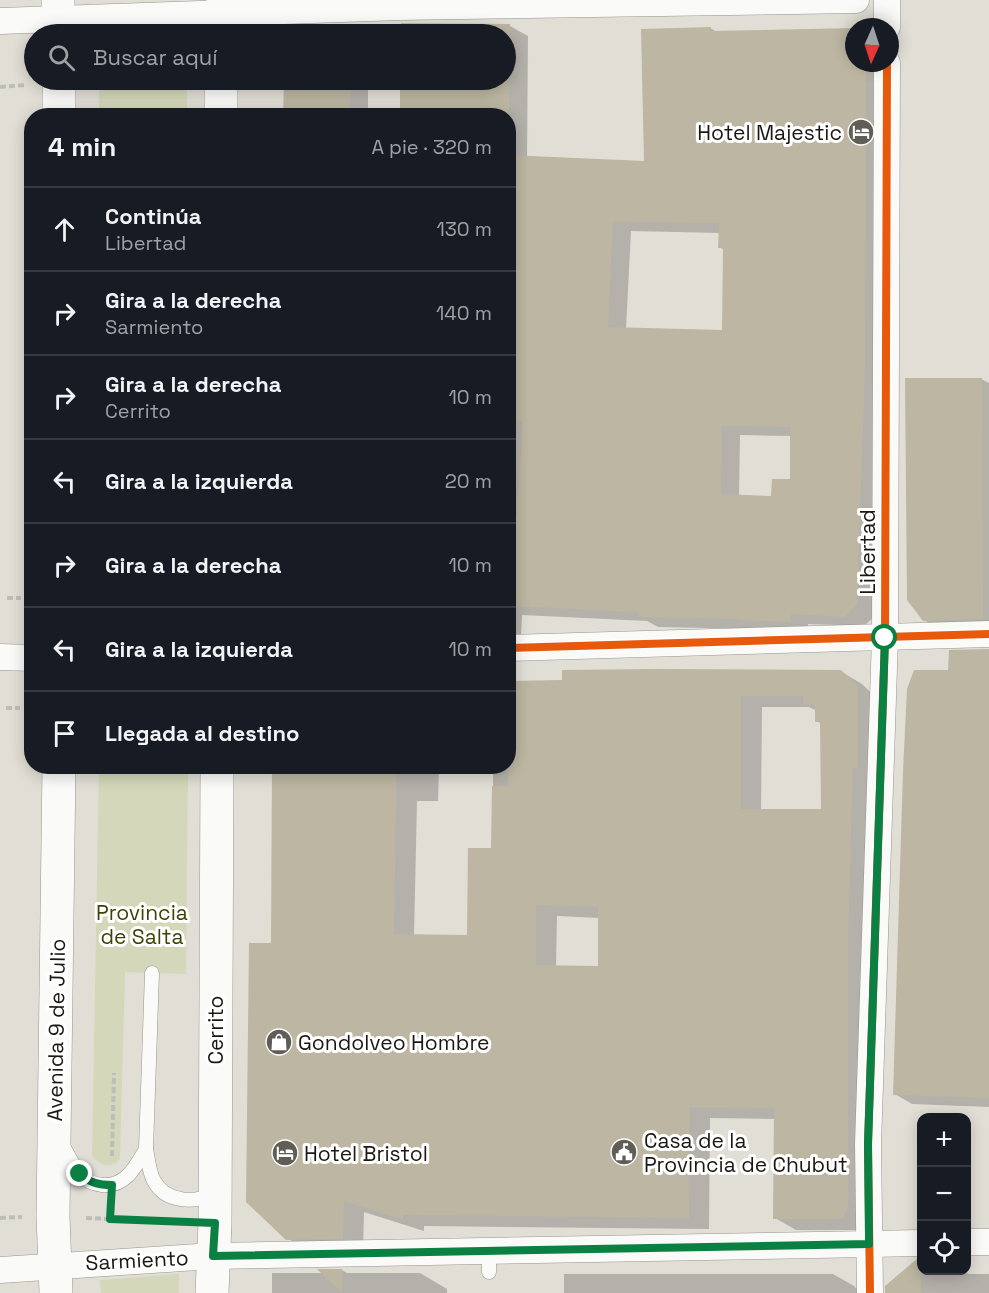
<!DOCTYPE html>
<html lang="es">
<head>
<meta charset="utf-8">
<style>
	:root { --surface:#171b24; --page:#242831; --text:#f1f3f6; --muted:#9ea1a6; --line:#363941 }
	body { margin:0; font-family:"Space Grotesk",sans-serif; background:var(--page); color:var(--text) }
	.controls { position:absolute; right:18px; bottom:18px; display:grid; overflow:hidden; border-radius:12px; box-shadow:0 3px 15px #0003 }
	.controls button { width:54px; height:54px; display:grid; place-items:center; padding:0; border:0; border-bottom:2px solid var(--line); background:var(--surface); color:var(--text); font:30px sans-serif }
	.compass { position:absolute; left:845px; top:18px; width:54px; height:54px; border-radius:50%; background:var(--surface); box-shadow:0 3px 15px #0003; rotate:183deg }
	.stop { position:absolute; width:18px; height:18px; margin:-14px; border:4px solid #0b8043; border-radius:50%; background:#fff }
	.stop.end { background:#0b8043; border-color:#fff; box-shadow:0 2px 6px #0008 }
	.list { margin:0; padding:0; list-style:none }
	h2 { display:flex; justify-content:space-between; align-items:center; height:78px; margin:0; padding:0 24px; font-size:26px }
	h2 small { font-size:20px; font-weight:400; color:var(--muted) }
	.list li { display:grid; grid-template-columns:39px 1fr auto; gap:18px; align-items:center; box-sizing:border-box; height:84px; padding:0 24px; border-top:2px solid var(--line) }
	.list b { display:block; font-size:22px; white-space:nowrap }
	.list p { margin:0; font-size:20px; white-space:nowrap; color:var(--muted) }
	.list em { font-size:20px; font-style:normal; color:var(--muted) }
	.icon { flex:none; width:33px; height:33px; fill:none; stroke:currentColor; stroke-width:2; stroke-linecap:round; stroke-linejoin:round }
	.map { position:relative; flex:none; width:989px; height:1293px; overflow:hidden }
	.search { position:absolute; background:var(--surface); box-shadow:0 3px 15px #0003; left:24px; top:24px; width:492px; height:66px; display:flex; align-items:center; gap:15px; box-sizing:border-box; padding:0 21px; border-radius:33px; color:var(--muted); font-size:22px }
	.panel { position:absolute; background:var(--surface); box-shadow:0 3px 15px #0003; left:24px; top:108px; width:492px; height:666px; border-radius:24px }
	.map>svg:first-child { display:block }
	.green { fill:#d4d7b9 }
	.shadow { fill:#0003; fill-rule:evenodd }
	.building { fill:#bcb6a2; fill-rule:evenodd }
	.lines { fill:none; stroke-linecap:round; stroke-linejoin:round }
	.lane-casing { stroke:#97958e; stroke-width:15 }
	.street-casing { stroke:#97958e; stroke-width:27 }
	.secondary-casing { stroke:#97958e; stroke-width:34 }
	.highway-casing { stroke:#97958e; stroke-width:34 }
	.path { stroke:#bebeb9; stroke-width:4; stroke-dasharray:6 3; stroke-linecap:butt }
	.lane { stroke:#fafaf9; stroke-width:14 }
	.street { stroke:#fafaf9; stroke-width:26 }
	.secondary { stroke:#fafaf9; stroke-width:33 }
	.highway { stroke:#fafaf9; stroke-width:33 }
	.cycleway-casing { stroke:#fff; stroke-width:11 }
	.cycleway { stroke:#e8590c; stroke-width:8 }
	.route { stroke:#0b8043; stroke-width:8 }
	.labels { text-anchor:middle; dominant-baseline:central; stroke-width:6; stroke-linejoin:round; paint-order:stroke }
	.poi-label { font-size:21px; fill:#1a1812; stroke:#fff; text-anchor:start }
	.street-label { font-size:21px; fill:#1a1812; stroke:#fff }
	.park-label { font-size:21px; fill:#3c4305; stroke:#fff }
</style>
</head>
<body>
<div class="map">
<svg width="989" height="1293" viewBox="0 0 989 1293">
	<rect width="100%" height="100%" fill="#e1ded5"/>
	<g class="green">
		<rect x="99" y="80" width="88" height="35"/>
		<path d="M99,767H188L186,974L125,972L120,1159C111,1169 100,1166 92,1156Z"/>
		<polygon points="179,1274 179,1293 101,1293 100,1280"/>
	</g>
	<g class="shadow">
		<path d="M402,25L510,26L528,36L527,158L646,163L710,28L717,32L854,31V63H884L875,616L864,626L808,624V632L756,629L658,627L647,621L522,615L521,634H508V116H401L402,80H506V34H402ZM631,231L720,233V247L724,250L723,332L626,329ZM740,435L791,436V481L773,498L739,497Z"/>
		<polygon points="286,80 368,80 368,116 285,116"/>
		<polygon points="981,379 989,383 989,632 948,633 924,620"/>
		<polygon points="989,650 989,1107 912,1104 895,1094 950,672"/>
		<path d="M840,671L862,684L878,699L864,1230H796L775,1218L776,1119L710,1118L709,1229L424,1226V1231L364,1212L363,1250L308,1251L287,1238L272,945L273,766H508V683ZM762,707H809L817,711V721L822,724V811H761ZM439,768L493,770V850L468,936H414L417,801H438ZM557,916L600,918L599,968L556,967Z"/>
		<polygon points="907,1269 962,1270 969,1274 989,1274 989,1293 891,1293"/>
		<polygon points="342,1270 347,1273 420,1273 447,1289 447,1293 272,1293 272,1273 323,1273 321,1271"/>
		<polygon points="564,1274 833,1274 854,1286 860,1293 564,1293"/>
	</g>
	<g class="building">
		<polygon points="401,23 510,24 509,116 400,116 400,80 506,80 506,34 401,34"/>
		<path d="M711,27L710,31L854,28V63H866L865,366L857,605L845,617L791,614V622L739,620V619L638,617V612L508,606V514L517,516L523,421L508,420V155L644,161L641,29ZM613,222L719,223L718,248H723L722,330L608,327ZM722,426L790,427V479H772L771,496L721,494Z"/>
		<polygon points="284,80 350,80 350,116 283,116"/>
		<polygon points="905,378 982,378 983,619 923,621 907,600"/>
		<polygon points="989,649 989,1098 893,1095 903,771 907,689 914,670 948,670 949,650"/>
		<path d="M655,669L841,670L858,686V768H853L848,941V1206L843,1219H773L774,1108L690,1107L689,1218L403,1215V1220L344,1201L343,1239L286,1240L246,1202L249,943H271L272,766H397L394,934L467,935L468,848H491L492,786H508V681L562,680V670ZM741,696H803V705L815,704V722H820L821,809H741ZM536,905L598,907V966L536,965Z"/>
		<polygon points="918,1258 921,1258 921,1293 885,1293 885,1286"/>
		<polygon points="317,1269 342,1269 342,1293"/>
	</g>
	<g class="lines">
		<defs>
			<g id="lane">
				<path d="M152,973L146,1149C148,1159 149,1172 154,1181C166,1203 195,1203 214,1194"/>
				<path d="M61,1142C67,1153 73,1166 81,1175C86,1181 94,1184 102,1185C126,1187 136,1166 146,1149"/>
				<polyline points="489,1251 489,1272"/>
			</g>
			<g id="street">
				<polyline points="0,21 400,7 856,0"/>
				<polyline points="887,27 887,0"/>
				<polyline points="508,648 989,634"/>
				<polyline points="0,657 32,658"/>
				<polyline points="966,1242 989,1242"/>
				<polyline points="0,1270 213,1256 922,1243"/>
				<polyline points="870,1293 868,1144 885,638 887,63"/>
			</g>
			<g id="secondary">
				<polyline points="222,34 223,0"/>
				<polyline points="221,116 221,80"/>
				<polyline points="212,1293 215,1223 217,766"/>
			</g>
			<g id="highway">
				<polyline points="58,34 58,0"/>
				<polyline points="59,80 59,116"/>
				<polyline points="56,1293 53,1216 59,766"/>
			</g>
		</defs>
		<use href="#lane" class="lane-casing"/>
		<use href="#street" class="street-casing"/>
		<use href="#secondary" class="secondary-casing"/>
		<use href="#highway" class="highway-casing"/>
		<g class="path">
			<polyline points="91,82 166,82 174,80"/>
			<polyline points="0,87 26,85"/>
			<polyline points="7,598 21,598"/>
			<polyline points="6,708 20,708"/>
			<polyline points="112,1156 114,1073"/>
			<polyline points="0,1218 22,1217"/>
			<polyline points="86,1218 168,1221"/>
		</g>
		<use href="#lane" class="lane"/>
		<use href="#street" class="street"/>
		<use href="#secondary" class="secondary"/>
		<use href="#highway" class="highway"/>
		<defs>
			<g id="cycleway">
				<polyline points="508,648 989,634"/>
				<polyline points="870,1293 868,1144 885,638 887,63"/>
			</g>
		</defs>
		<use href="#cycleway" class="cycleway-casing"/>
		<use href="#cycleway" class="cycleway"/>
	</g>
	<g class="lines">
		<path class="route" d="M80,1174C90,1183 99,1185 112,1185L110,1219L215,1223L213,1256L869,1244L868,1144L885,638"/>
	</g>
	<defs>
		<symbol id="hotel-disc" viewBox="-11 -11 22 22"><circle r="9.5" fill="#605d56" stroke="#fff"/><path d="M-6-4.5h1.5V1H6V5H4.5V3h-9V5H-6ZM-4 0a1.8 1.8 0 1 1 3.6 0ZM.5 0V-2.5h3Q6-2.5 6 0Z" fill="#fff"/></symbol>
		<symbol id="shop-disc" viewBox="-11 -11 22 22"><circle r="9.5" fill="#605d56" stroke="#fff"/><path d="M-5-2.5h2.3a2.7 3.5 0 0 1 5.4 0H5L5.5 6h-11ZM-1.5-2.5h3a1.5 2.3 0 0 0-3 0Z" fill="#fff"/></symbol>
		<symbol id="civic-disc" viewBox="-11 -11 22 22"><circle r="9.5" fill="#605d56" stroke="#fff"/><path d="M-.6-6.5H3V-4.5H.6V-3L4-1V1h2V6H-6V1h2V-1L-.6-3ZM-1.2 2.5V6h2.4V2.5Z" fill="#fff"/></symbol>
	</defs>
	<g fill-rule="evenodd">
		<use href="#hotel-disc" x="846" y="117" width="30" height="30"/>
		<use href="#shop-disc" x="264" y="1027" width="30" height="30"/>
		<use href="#civic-disc" x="609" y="1137" width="30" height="30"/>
		<use href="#hotel-disc" x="270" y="1138" width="30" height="30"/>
	</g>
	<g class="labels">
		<g class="poi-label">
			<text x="842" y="132" text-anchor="end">Hotel Majestic</text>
			<text x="298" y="1042">Gondolveo Hombre</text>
			<text x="644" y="1140">Casa de la<tspan x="644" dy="24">Provincia de Chubut</tspan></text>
			<text x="304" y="1153">Hotel Bristol</text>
		</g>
		<g class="street-label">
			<text transform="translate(867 552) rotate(-90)">Libertad</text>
			<text transform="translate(56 1030) rotate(-89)">Avenida 9 de Julio</text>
			<text transform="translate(215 1030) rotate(-90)">Cerrito</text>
			<text transform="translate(137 1260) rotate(-3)">Sarmiento</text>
		</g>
		<g class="park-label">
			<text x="142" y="912">Provincia<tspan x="142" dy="24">de Salta</tspan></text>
		</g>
	</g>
</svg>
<div class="controls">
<button>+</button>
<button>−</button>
<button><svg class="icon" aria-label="locate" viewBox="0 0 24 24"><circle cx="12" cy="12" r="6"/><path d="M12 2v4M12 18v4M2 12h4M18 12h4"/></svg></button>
</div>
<svg class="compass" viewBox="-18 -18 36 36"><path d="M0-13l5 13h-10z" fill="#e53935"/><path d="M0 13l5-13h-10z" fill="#9ea1a6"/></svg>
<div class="stop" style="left:885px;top:638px"></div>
<div class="stop end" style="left:80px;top:1174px"></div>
<div class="search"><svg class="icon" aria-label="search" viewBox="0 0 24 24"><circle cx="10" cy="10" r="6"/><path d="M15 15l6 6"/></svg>Buscar aquí</div>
<section class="panel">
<h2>4 min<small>A pie · 320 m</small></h2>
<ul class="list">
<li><svg class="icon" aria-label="ahead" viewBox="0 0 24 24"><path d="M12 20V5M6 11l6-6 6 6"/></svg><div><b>Continúa</b><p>Libertad</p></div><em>130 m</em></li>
<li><svg class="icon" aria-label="right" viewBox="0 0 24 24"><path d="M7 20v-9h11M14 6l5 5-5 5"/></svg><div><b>Gira a la derecha</b><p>Sarmiento</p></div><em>140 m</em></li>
<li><svg class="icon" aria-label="right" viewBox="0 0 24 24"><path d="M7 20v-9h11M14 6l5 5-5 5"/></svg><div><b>Gira a la derecha</b><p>Cerrito</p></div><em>10 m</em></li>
<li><svg class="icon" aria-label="left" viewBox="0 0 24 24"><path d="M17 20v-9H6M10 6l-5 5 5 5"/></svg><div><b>Gira a la izquierda</b></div><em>20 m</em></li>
<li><svg class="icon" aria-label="right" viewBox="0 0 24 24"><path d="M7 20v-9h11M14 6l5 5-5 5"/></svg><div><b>Gira a la derecha</b></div><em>10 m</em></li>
<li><svg class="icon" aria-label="left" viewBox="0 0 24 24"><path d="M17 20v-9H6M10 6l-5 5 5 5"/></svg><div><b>Gira a la izquierda</b></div><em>10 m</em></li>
<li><svg class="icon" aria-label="arrive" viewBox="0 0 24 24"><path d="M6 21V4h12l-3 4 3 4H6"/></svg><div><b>Llegada al destino</b></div></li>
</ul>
</section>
</div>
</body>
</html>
